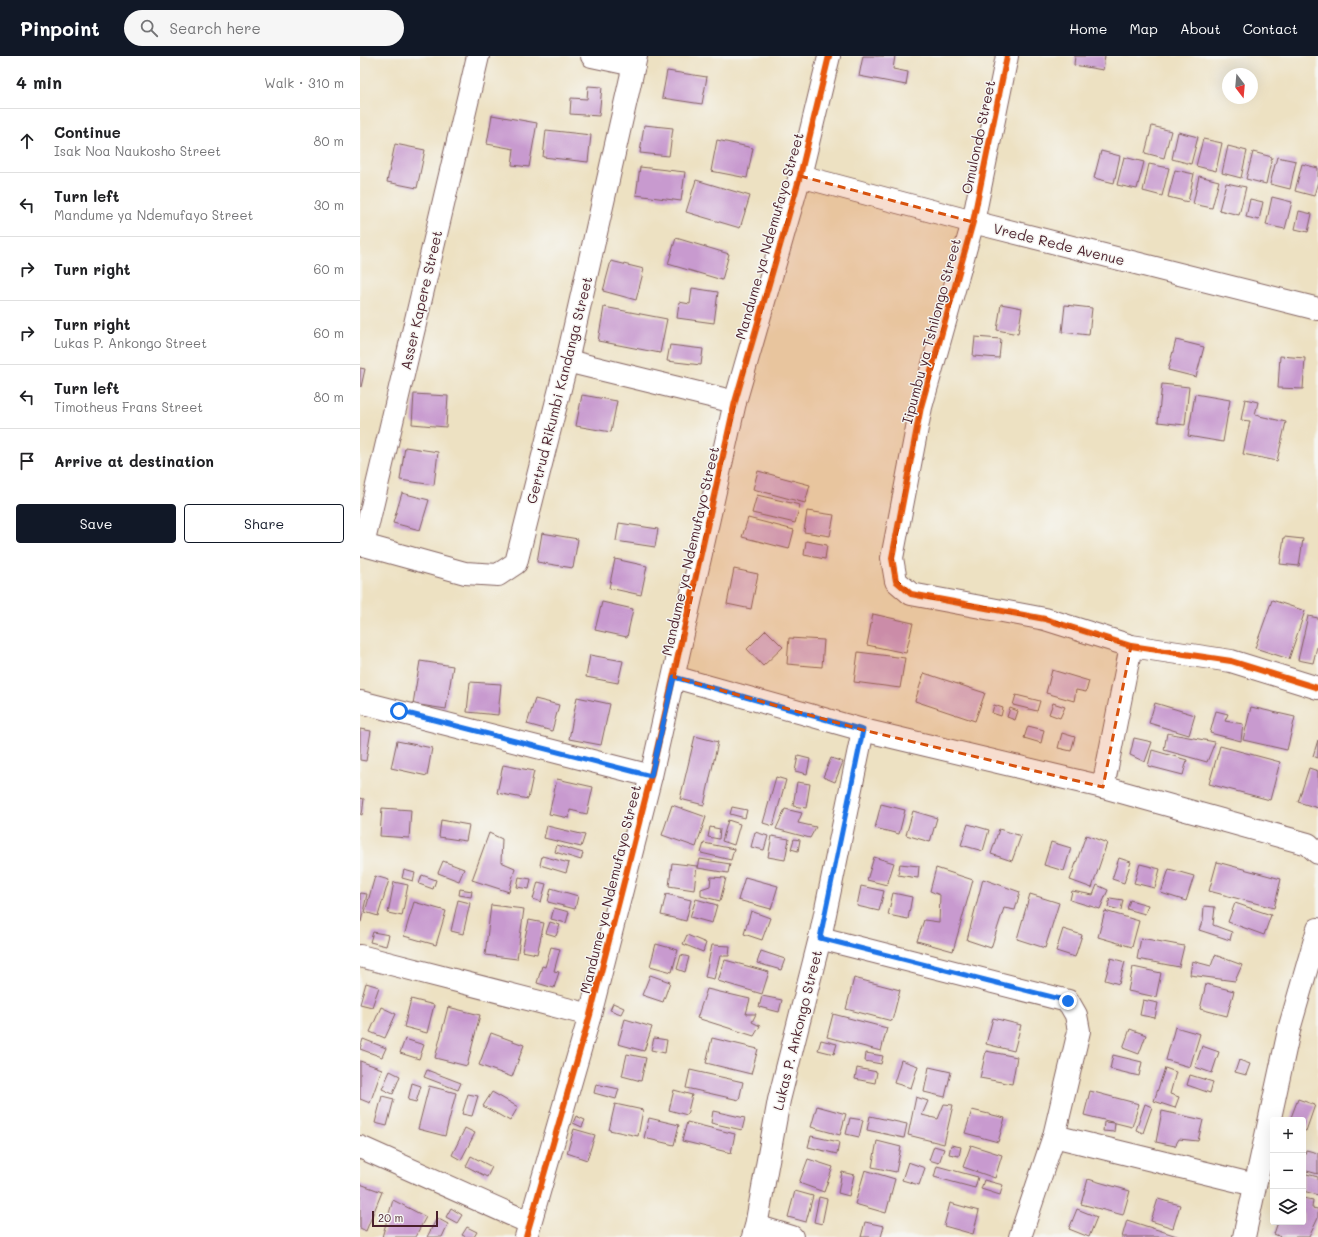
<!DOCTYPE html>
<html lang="en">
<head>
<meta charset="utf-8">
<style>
	:root { --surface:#fff; --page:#f6f6f6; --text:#202124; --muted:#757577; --line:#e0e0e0; --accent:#111827 }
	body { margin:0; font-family:Mali,sans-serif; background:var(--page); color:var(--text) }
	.controls { position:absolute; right:12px; bottom:12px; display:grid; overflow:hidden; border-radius:4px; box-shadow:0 4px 16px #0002 }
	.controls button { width:36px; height:36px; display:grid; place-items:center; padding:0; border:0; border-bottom:1px solid var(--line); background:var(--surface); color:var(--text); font:20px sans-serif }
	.compass { position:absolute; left:862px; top:12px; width:36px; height:36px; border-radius:50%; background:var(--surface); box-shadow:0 4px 16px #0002; rotate:164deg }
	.scale { position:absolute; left:12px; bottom:10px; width:66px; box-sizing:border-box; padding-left:4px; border:2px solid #4a1f2b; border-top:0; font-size:11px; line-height:14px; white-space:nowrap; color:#4a1f2b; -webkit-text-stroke:3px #f6f6f2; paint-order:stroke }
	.stop { position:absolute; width:12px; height:12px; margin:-9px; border:3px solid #1a73e8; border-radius:50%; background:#fff }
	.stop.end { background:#1a73e8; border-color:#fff; box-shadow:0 1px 4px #0008 }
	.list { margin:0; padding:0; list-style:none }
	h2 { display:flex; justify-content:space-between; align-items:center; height:52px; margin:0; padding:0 16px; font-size:17px }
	h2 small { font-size:13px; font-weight:400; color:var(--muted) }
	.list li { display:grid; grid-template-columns:26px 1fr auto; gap:12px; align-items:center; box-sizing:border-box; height:64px; padding:0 16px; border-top:1px solid var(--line) }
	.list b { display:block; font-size:15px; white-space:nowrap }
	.list p { margin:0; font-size:13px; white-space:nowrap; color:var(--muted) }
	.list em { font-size:13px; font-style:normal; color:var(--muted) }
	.actions { display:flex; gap:8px; padding:12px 16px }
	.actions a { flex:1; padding:9px 0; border:1px solid var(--accent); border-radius:4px; text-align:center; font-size:14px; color:var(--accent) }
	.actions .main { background:var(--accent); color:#fff }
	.icon { flex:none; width:22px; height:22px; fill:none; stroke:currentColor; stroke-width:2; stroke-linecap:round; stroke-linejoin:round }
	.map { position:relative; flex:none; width:958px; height:1181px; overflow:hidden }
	header { display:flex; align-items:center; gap:24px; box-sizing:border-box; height:56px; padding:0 20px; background:var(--accent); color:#fff }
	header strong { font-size:19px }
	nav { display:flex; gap:22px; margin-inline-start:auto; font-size:14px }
	.search { width:280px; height:36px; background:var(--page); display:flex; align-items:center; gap:10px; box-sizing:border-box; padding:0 14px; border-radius:22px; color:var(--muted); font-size:15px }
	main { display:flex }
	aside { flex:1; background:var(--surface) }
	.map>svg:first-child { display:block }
	.building { fill:#c89acf }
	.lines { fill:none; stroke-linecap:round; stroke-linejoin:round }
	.minor-casing { stroke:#836360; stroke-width:24 }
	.tertiary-casing { stroke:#836360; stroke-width:24 }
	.minor { stroke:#fff; stroke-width:22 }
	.tertiary { stroke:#fff; stroke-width:22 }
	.cycleway-casing { stroke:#f6f6f2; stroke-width:8 }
	.cycleway { stroke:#e8590c; stroke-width:6 }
	.route { stroke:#1a73e8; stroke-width:5 }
	.marked { fill:#d8530f; fill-opacity:0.2; stroke:#d8530f; stroke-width:3; stroke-dasharray:8 5; stroke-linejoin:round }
	.labels { text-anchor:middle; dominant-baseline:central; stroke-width:3; stroke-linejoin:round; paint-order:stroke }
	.street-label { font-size:14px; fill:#4a1f2b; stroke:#f6f6f2 }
</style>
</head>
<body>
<header>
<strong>Pinpoint</strong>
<div class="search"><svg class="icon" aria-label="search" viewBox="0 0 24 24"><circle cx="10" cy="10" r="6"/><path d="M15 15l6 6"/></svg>Search here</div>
<nav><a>Home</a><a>Map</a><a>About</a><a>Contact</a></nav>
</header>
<main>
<aside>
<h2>4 min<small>Walk · 310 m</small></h2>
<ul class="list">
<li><svg class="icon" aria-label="ahead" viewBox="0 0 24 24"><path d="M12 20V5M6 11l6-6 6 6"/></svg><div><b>Continue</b><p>Isak Noa Naukosho Street</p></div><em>80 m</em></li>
<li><svg class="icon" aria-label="left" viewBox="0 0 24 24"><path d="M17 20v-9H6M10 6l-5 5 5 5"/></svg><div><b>Turn left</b><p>Mandume ya Ndemufayo Street</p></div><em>30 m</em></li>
<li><svg class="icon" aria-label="right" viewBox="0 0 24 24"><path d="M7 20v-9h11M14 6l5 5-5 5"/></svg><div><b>Turn right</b></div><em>60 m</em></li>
<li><svg class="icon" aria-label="right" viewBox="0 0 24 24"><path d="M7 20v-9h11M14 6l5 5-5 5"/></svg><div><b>Turn right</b><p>Lukas P. Ankongo Street</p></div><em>60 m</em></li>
<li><svg class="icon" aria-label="left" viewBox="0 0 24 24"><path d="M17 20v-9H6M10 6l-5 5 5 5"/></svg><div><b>Turn left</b><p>Timotheus Frans Street</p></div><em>80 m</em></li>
<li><svg class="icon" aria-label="arrive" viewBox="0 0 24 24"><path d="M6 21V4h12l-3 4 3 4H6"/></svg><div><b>Arrive at destination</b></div></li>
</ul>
<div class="actions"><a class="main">Save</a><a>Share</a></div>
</aside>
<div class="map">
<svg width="958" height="1181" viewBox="0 0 958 1181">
	<rect width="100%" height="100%" fill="#f6f6f2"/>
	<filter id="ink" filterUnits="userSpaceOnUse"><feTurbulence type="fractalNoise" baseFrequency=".025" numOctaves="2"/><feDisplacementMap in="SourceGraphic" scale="8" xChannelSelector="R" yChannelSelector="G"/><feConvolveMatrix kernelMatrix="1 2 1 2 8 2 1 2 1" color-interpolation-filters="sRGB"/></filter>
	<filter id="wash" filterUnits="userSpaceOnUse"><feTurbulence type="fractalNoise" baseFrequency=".012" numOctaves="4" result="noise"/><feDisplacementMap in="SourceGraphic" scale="16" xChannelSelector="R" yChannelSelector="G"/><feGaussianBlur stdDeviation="0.9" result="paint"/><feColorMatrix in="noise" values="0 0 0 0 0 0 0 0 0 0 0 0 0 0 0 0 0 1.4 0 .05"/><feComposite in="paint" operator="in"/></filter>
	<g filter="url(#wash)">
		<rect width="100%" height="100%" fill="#ede1c2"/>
		<g id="blocks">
			<g class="building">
				<polygon points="503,0 535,0 533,13 548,16 546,29 499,20"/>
				<polygon points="715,0 745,0 743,14 714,9"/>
				<polygon points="307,15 347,21 342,48 302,42"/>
				<polygon points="228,30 242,31 239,60 210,58 211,42 227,43"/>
				<polygon points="132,59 177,67 169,111 152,109 154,93 127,88"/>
				<polygon points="284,69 313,72 309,100 280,97"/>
				<polygon points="792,70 811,75 804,102 785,97"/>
				<polygon points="186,74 231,79 228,106 183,101"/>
				<polygon points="818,76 838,81 831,108 812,103"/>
				<polygon points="843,83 862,87 856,115 836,110"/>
				<polygon points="357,84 393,92 387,122 351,115"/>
				<polygon points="35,88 65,94 57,132 27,126"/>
				<polygon points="868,90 887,95 881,122 862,117"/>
				<polygon points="741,95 760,100 754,127 734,122"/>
				<polygon points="893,96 912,101 906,128 886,123"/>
				<polygon points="764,101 784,106 777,133 757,129"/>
				<polygon points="917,101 936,105 930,133 910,128"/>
				<polygon points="789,108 809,112 802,140 783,135"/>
				<polygon points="942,108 958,112 958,125 954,140 935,135"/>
				<polygon points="280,111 325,116 321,145 276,139"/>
				<polygon points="815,114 834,118 828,146 808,141"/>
				<polygon points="839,120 859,125 852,152 833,148"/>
				<polygon points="336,124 390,140 380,172 326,156"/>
				<polygon points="866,127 886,131 879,159 859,154"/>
				<polygon points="912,141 932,146 925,173 906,169"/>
				<polygon points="890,143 903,146 899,164 886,161"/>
				<polygon points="939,155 952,158 948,176 935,173"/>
				<polygon points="316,182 369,198 362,224 308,208"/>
				<polygon points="251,205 284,213 276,244 243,235"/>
				<polygon points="332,232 358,236 354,267 317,262 319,246 330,248"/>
				<polygon points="641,248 662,252 658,278 637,274"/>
				<polygon points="705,249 732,252 729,279 702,276"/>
				<polygon points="244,251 307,263 300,297 238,285"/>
				<polygon points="615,281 641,283 639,302 613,300"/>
				<polygon points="816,284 844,291 836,321 808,314"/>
				<polygon points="310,289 343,293 341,309 307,305"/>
				<polygon points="920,300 945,302 943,333 918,332"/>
				<polygon points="0,312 5,313 1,331 0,330"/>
				<polygon points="802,328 829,331 825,369 798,366"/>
				<polygon points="54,338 88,340 86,371 52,368"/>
				<polygon points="835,338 870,344 863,386 828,380"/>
				<polygon points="222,339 257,345 251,376 216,370"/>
				<polygon points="885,343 898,346 895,359 926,366 917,405 883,398 890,365 881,364"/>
				<polygon points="45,391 78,396 74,429 40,424"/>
				<polygon points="398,415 450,429 445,447 393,433"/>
				<polygon points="42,437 69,444 60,474 33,467"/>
				<polygon points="397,439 440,449 435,467 392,457"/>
				<polygon points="447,455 474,459 470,480 444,476"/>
				<polygon points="388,462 434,474 429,493 382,481"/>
				<polygon points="259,467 298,473 295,491 256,485"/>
				<polygon points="182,477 218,483 213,512 177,506"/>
				<polygon points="924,481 943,483 939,510 920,508"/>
				<polygon points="446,485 467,489 465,503 444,499"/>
				<polygon points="255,503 287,510 281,539 249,532"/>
				<polygon points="374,513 398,518 391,553 367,548"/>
				<polygon points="912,544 945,555 929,603 895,592"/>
				<polygon points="242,546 273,553 267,581 235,574"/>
				<polygon points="513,558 553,567 546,597 507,589"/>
				<polygon points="948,560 958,562 958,587 953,607 938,604"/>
				<polygon points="406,574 423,591 403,610 387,593"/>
				<polygon points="429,582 464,584 462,611 427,608"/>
				<polygon points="498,596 545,602 540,632 494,626"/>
				<polygon points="230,599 263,605 258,627 226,621"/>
				<polygon points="60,605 93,610 86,653 53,648"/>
				<polygon points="692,614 729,625 726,636 716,634 714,645 686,637"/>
				<polygon points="564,617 625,637 615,665 555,645"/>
				<polygon points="110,626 141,628 138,659 107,656"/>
				<polygon points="656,639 680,645 677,655 653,649"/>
				<polygon points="217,641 250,648 241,689 209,683"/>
				<polygon points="175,643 199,649 192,675 167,668"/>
				<polygon points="693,647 705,651 700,662 689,658"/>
				<polygon points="795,647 835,659 829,679 789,667"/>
				<polygon points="634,649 643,652 641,660 632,657"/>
				<polygon points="891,651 935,661 927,694 883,684"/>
				<polygon points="650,652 658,655 655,664 647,661"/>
				<polygon points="856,655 868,658 865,665 883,668 881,685 850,677"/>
				<polygon points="668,670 684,674 681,687 664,682"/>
				<polygon points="0,673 11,675 6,705 0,704"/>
				<polygon points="702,677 715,681 711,695 698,692"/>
				<polygon points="807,677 855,686 847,706 804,694"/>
				<polygon points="335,680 358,686 344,749 320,743"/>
				<polygon points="774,682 792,686 785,706 770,699"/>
				<polygon points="958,684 958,702 953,700"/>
				<polygon points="37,685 72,692 67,720 31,712"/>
				<polygon points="860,690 920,706 910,744 849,728"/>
				<polygon points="792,694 827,704 823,719 788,710"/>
				<polygon points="438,700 450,703 447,718 435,715"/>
				<polygon points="471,702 483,706 475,726 463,721"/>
				<polygon points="143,709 174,715 168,743 137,737"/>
				<polygon points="949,712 958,715 958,752 938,746"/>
				<polygon points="416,721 426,724 413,770 403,767"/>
				<polygon points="197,723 233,731 227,758 210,754 209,762 189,758"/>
				<polygon points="437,726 450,728 446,752 433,750"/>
				<polygon points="0,742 4,743 2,759 0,758"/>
				<polygon points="521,748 545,754 539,778 515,772"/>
				<polygon points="312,749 346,761 336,791 302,779"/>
				<polygon points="372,751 387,754 385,762 370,758"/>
				<polygon points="22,752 51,754 49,782 20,780"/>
				<polygon points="425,753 442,757 438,767 456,771 450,782 416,773"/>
				<polygon points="553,755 577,762 570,786 546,779"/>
				<polygon points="81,764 109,769 106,785 79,781"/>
				<polygon points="368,764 380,768 374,789 362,785"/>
				<polygon points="608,768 629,774 623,795 601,789"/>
				<polygon points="187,770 225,779 221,791 184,782"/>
				<polygon points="350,771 360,773 359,783 348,781"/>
				<polygon points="639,773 661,780 652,805 631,798"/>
				<polygon points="395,776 408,780 404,794 391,791"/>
				<polygon points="129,777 142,783 141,806 155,812 149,836 112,824"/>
				<polygon points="726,779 747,787 732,832 710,824"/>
				<polygon points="412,780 429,783 425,804 408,801"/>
				<polygon points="434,783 440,784 438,795 431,793"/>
				<polygon points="691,786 711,792 704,815 684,809"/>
				<polygon points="344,787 374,793 371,804 341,797"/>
				<polygon points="197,789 223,797 221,804 195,796"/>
				<polygon points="182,800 209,807 206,817 180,809"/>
				<polygon points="514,801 534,807 527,829 507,824"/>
				<polygon points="759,802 771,806 764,827 752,823"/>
				<polygon points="340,803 370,808 368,817 338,812"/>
				<polygon points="83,805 104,813 99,825 78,817"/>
				<polygon points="857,806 921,823 914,852 849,835"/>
				<polygon points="312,807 337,810 334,834 309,830"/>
				<polygon points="540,808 559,810 558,822 538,819"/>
				<polygon points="780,808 800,813 795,832 774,827"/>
				<polygon points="576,812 613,824 593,895 557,885 564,864 579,866 580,839 570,835"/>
				<polygon points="809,813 834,820 826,845 801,837"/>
				<polygon points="44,814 55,817 53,825 42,822"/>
				<polygon points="62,819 76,824 73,833 59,828"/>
				<polygon points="15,820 29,824 18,860 5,856"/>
				<polygon points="159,821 171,823 169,833 157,831"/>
				<polygon points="351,821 366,822 360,845 341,840 341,833 350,830"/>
				<polygon points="385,821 418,830 411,853 378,844"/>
				<polygon points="623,823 660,836 655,854 644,852 631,892 607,884"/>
				<polygon points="34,826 48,829 42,860 28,857"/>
				<polygon points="178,826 186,828 181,846 173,843"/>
				<polygon points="737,829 748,834 740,853 710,844 712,835 733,839"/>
				<polygon points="501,830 524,835 519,855 497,850"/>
				<polygon points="191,832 218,840 215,853 188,846"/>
				<polygon points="100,833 112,835 111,841 99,839"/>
				<polygon points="0,837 7,838 1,866 0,866"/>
				<polygon points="533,837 552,841 548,863 528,859"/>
				<polygon points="306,838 331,844 326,865 301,859"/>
				<polygon points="670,838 699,847 685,892 657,883"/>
				<polygon points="750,842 763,844 761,854 748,851"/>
				<polygon points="336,843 357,849 352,867 330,861"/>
				<polygon points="98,844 110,847 103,878 91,875"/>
				<polygon points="770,844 788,849 785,858 767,853"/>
				<polygon points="54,846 86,855 76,889 44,880"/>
				<polygon points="875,847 911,859 904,879 868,866"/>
				<polygon points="131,849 164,853 157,903 125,899"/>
				<polygon points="844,850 855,851 853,869 872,876 870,884 839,874 842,866 843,866"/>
				<polygon points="194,852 209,856 206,867 191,863"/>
				<polygon points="391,855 410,862 402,884 384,878"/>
				<polygon points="745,855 779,865 772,891 738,881"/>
				<polygon points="169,864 184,867 177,898 162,895"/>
				<polygon points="190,866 200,869 196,880 186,877"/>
				<polygon points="703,873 722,879 715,901 696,895"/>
				<polygon points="13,876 29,879 26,890 10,886"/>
				<polygon points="327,879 346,887 343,896 323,888"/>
				<polygon points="781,882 824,890 819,911 777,903"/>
				<polygon points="296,888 318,894 312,916 290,910"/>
				<polygon points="352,889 370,890 369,900 360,900 354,923 345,921"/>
				<polygon points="191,891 200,893 194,915 199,916 194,932 177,927 182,910 185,911"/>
				<polygon points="401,895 425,903 421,914 397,907"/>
				<polygon points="321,899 329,901 325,916 317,913"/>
				<polygon points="855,899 882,909 875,925 830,919 832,905 851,910"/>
				<polygon points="751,902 765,906 759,928 745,924"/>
				<polygon points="365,904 409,916 402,938 358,925"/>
				<polygon points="773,911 801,917 796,941 768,935"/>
				<polygon points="290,919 310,926 303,946 282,939"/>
				<polygon points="494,922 540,934 532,965 486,953"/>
				<polygon points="6,927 19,931 12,951 0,948"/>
				<polygon points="846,928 874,935 867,960 840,953"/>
				<polygon points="347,933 390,943 386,958 396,958 392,966 400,970 394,980 337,962"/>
				<polygon points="402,940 422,944 419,956 399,951"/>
				<polygon points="51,943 74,949 67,977 44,971"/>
				<polygon points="783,944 798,947 795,962 780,959"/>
				<polygon points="253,947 264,952 261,958 250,954"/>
				<polygon points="21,951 36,958 25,982 10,976"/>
				<polygon points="88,951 120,959 107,1010 75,1002"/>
				<polygon points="473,958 527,972 521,995 467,981"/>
				<polygon points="633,962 661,969 654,995 626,988"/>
				<polygon points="265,963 292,971 284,995 258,988"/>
				<polygon points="815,971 840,978 830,1011 806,1004"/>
				<polygon points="770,973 786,979 779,998 763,992"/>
				<polygon points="131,977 164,989 152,1021 119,1009"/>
				<polygon points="294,982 307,984 305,997 291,994"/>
				<polygon points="352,982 398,993 391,1018 346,1007"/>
				<polygon points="3,983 26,992 22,1001 0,993"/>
				<polygon points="45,983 64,989 59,1003 40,997"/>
				<polygon points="461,984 477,988 474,998 458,994"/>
				<polygon points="842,990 859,996 852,1017 835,1011"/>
				<polygon points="626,995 657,1001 652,1028 620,1022"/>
				<polygon points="506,997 523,1000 521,1008 505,1005"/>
				<polygon points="267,998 286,1002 281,1025 262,1020"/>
				<polygon points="753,999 782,1006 779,1020 750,1013"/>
				<polygon points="541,1004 558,1010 551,1032 534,1027"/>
				<polygon points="879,1004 890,1008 886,1019 875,1016"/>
				<polygon points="0,1005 22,1013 10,1047 0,1043"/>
				<polygon points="569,1011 591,1016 585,1041 564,1036"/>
				<polygon points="497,1012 517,1016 515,1027 495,1023"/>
				<polygon points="805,1012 816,1016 810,1038 819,1041 815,1052 794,1045"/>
				<polygon points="67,1014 101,1027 98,1034 64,1021"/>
				<polygon points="330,1014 383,1026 379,1044 326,1032"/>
				<polygon points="30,1015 40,1020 33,1038 22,1033"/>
				<polygon points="830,1019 853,1026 850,1037 827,1029"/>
				<polygon points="52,1027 61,1030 56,1046 48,1044"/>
				<polygon points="236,1028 259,1033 256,1043 234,1037"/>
				<polygon points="69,1030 96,1037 85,1080 58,1073"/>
				<polygon points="314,1034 332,1039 327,1059 309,1054"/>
				<polygon points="730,1035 779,1048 772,1071 724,1059"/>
				<polygon points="132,1036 158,1051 150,1065 123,1050"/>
				<polygon points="108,1038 118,1040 112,1060 102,1058"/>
				<polygon points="22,1040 34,1043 27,1070 15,1067"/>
				<polygon points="556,1041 568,1045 562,1059 578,1063 584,1048 593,1049 584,1088 548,1079"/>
				<polygon points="938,1043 955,1049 946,1075 943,1074 943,1064 930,1064"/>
				<polygon points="255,1048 283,1054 278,1080 249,1074"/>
				<polygon points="785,1048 792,1051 783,1077 776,1074"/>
				<polygon points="457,1050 486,1058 480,1079 451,1071"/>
				<polygon points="612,1054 645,1062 638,1086 605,1077"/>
				<polygon points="353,1055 385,1062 382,1074 351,1067"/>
				<polygon points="802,1055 843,1064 838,1085 819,1083 815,1090 796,1086"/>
				<polygon points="216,1060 225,1064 222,1071 213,1067"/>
				<polygon points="510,1060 547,1068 544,1082 507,1074"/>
				<polygon points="289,1062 319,1069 314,1089 284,1082"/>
				<polygon points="490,1062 503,1064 499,1081 486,1078"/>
				<polygon points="327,1066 375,1078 371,1097 322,1085"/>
				<polygon points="744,1066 755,1067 754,1076 743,1075"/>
				<polygon points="105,1072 115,1077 101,1104 92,1099"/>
				<polygon points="214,1073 235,1079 227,1104 207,1097"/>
				<polygon points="451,1080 479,1086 477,1098 448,1091"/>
				<polygon points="517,1085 541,1091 536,1116 512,1111"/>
				<polygon points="591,1089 601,1091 599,1100 589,1098"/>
				<polygon points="611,1089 642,1099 635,1122 603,1111"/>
				<polygon points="574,1090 584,1093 579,1107 569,1104"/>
				<polygon points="946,1094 958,1097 958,1118 943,1114 943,1106"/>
				<polygon points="111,1100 132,1111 127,1121 106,1110"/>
				<polygon points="448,1103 473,1111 464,1136 439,1127"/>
				<polygon points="548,1106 565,1112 559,1129 542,1124"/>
				<polygon points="577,1110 618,1121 615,1132 574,1121"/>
				<polygon points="505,1114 535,1123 526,1157 495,1148"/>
				<polygon points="482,1116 494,1119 489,1140 478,1137"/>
				<polygon points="943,1117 958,1121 958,1139 943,1135"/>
				<polygon points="728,1123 770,1135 763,1159 721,1148"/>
				<polygon points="624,1124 643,1129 640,1139 621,1133"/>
				<polygon points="0,1128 22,1136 6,1175 0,1172"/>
				<polygon points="435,1135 453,1140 446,1166 428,1161"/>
				<polygon points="459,1141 467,1143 462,1168 454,1166"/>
				<polygon points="943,1142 953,1144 952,1152 958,1153 958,1162 949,1181 921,1181 914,1178 918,1166 943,1166"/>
				<polygon points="798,1143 820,1149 813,1172 791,1165"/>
				<polygon points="33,1144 66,1161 55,1181 22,1181"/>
				<polygon points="590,1147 619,1155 613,1178 584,1170"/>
				<polygon points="91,1152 102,1159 97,1167 86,1161"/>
				<polygon points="717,1153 737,1161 729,1181 709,1173"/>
				<polygon points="77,1162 88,1168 82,1181 67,1181"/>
				<polygon points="767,1164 820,1181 762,1181"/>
				<polygon points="505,1166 524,1170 521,1181 501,1181"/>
				<polygon points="107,1171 117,1176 114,1181 106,1181 102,1179"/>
			</g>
		</g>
	</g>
	<g filter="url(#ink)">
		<use href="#blocks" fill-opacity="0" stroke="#836360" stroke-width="1"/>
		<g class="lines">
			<defs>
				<g id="minor">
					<polyline points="232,0 274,9"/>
					<polyline points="647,0 613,166 561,351 532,502 536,525 551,538 685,563 771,590 871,605 958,632"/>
					<polyline points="207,305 375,346"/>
					<polyline points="0,488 105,517 138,519 156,507 207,305 276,0"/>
					<polyline points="3,489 118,0"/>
					<polyline points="314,621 503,674 743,731 948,788 958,797"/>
					<polyline points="0,646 291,720"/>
					<polyline points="743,731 771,590"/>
					<polyline points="460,882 708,945 716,959 719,975 694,1080 660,1181"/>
					<polyline points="0,900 230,959"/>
					<polyline points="694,1080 895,1129"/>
					<polyline points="0,1091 170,1167"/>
					<polyline points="396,1170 432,1181"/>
					<polyline points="393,1181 396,1170 419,1044 460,882 503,674"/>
					<polyline points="884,1181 930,970 958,873"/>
				</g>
				<g id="tertiary">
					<polyline points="440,120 613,166 958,253"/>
					<polyline points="166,1181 230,959 291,720 375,346 440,120 469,0"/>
				</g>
			</defs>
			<use href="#minor" class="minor-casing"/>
			<use href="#tertiary" class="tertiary-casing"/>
			<use href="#minor" class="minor"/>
			<use href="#tertiary" class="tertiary"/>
			<defs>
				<g id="cycleway">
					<polyline points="647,0 613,166 561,351 532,502 536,525 551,538 685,563 771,590 871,605 958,632"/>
					<polyline points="166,1181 230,959 291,720 375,346 440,120 469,0"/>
				</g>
			</defs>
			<use href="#cycleway" class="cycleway-casing"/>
			<use href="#cycleway" class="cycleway"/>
		</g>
	</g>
	<g class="lines" filter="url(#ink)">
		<polyline class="route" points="39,655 291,720 314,621 503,674 460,882 708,945"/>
	</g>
	<path class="marked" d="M440,120L613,166L561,351L532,502L536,525L551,538L685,563L771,590L743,731L503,674L314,621L375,346Z"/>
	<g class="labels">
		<g class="street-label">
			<text transform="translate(618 81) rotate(-78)">Omulondo Street</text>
			<text transform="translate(409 180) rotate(-74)">Mandume ya Ndemufayo Street</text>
			<text transform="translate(699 188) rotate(14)">Vrede Rede Avenue</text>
			<text transform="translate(61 244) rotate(-77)">Asser Kapere Street</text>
			<text transform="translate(571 275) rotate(-75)">Iipumbu ya Tshilongo Street</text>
			<text transform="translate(199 334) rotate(-76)">Gertrud Rikumbi Kandanga Street</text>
			<text transform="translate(330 495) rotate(-77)">Mandume ya Ndemufayo Street</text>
			<text transform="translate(250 833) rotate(-76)">Mandume ya Ndemufayo Street</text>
			<text transform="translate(437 974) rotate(-76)">Lukas P. Ankongo Street</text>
		</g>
	</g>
</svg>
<div class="controls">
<button>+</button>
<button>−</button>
<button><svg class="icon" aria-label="layers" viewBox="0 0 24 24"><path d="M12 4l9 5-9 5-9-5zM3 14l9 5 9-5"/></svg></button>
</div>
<svg class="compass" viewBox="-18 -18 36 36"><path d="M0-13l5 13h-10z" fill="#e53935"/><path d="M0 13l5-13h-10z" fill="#757577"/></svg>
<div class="scale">20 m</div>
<div class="stop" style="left:39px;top:655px"></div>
<div class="stop end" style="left:708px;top:945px"></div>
</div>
</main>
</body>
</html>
